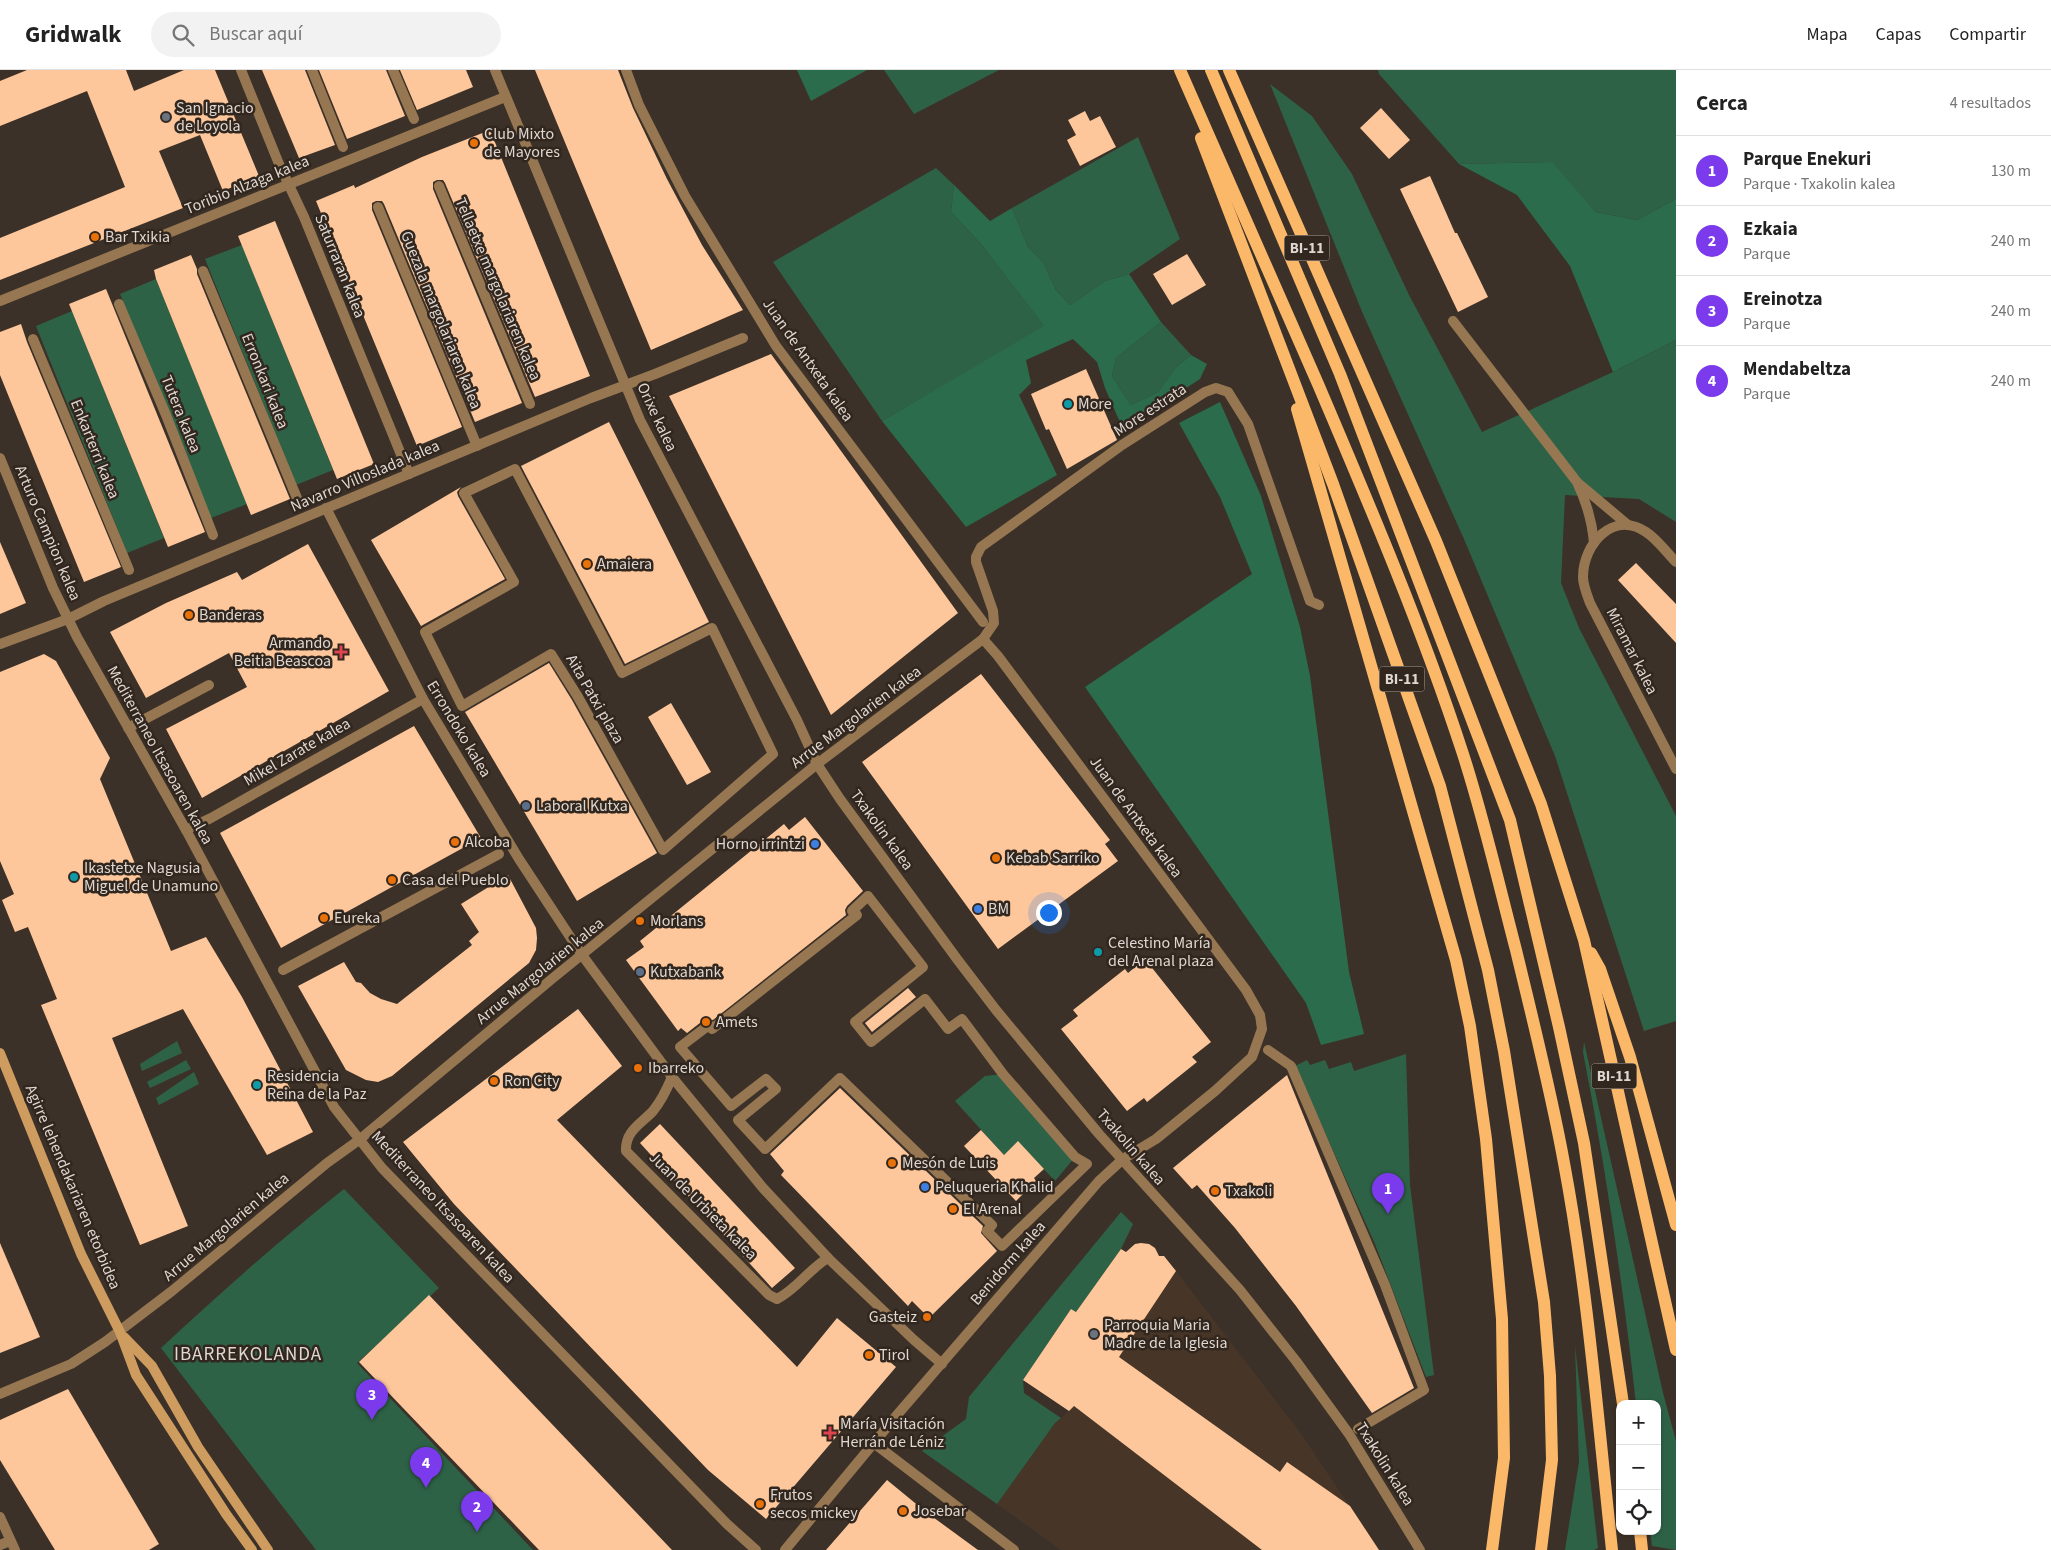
<!DOCTYPE html>
<html lang="es">
<head>
<meta charset="utf-8">
<style>
	:root { --surface:#fff; --page:#f2f2f2; --text:#222; --muted:#767676; --line:#e0e0e0; --accent:#7c3aed }
	body { margin:0; font-family:"Source Sans 3",sans-serif; background:var(--page); color:var(--text) }
	.controls { position:absolute; right:15px; bottom:15px; display:grid; overflow:hidden; border-radius:10px; box-shadow:0 1px 4px #0004 }
	.controls button { width:45px; height:45px; display:grid; place-items:center; padding:0; border:0; border-bottom:1px solid var(--line); background:var(--surface); color:var(--text); font:25px sans-serif }
	.you { position:absolute; left:1048px; top:842px; width:18px; height:18px; margin:-12px; border:4px solid #fff; border-radius:50%; background:#1a73e8; box-shadow:0 0 0 8px #1a73e833 }
	.badge { display:grid; place-items:center; width:32px; height:32px; border-radius:50%; background:var(--accent); color:#fff; font-size:16px; font-weight:700 }
	.pin { position:absolute; translate:-50% -41px; filter:drop-shadow(0 1px 2px #0008) }
	.pin::after { content:''; position:absolute; top:26px; width:18px; height:15px; background:inherit; clip-path:polygon(0 0,100% 0,50% 100%) }
	.list { margin:0; padding:0; list-style:none }
	h2 { display:flex; justify-content:space-between; align-items:center; height:65px; margin:0; padding:0 20px; font-size:21px }
	h2 small { font-size:16px; font-weight:400; color:var(--muted) }
	.list li { display:grid; grid-template-columns:32px 1fr auto; gap:15px; align-items:center; box-sizing:border-box; height:70px; padding:0 20px; border-top:1px solid var(--line) }
	.list b { display:block; font-size:19px; white-space:nowrap }
	.list p { margin:0; font-size:16px; white-space:nowrap; color:var(--muted) }
	.list em { font-size:16px; font-style:normal; color:var(--muted) }
	.icon { flex:none; width:28px; height:28px; fill:none; stroke:currentColor; stroke-width:2; stroke-linecap:round; stroke-linejoin:round }
	.map { position:relative; flex:none; width:1676px; height:1480px; overflow:hidden }
	header { display:flex; align-items:center; gap:30px; box-sizing:border-box; height:70px; padding:0 25px; background:var(--surface); border-bottom:1px solid var(--line) }
	header strong { font-size:24px }
	nav { display:flex; gap:28px; margin-inline-start:auto; font-size:18px }
	.search { width:350px; height:45px; background:var(--page); display:flex; align-items:center; gap:12px; box-sizing:border-box; padding:0 18px; border-radius:28px; color:var(--muted); font-size:19px }
	main { display:flex }
	aside { flex:1; background:var(--surface) }
	.map>svg:first-child { display:block }
	.built { fill:#473628 }
	.green { fill:#2e6247 }
	.forest { fill:#2a6c4b }
	.building { fill:#fec79b }
	.lines { fill:none; stroke-linecap:round; stroke-linejoin:round }
	.service { stroke:#977752; stroke-width:10 }
	.pedestrian { stroke:#977752; stroke-width:10 }
	.minor { stroke:#977752; stroke-width:10 }
	.secondary { stroke:#cf9c60; stroke-width:10 }
	.primary { stroke:#fbb869; stroke-width:12 }
	.worship-dot { fill:#6b7280; stroke:#32271e; stroke-width:2 }
	.food-dot { fill:#e8710a; stroke:#32271e; stroke-width:2 }
	.culture-dot { fill:#0f9aa8; stroke:#32271e; stroke-width:2 }
	.health-dot { fill:#e0444e; stroke:#32271e; stroke-width:2 }
	.service-dot { fill:#5c6f8a; stroke:#32271e; stroke-width:2 }
	.shop-dot { fill:#3f7fe0; stroke:#32271e; stroke-width:2 }
	.labels { text-anchor:middle; dominant-baseline:central; stroke-width:5; stroke-linejoin:round; paint-order:stroke }
	.shield { fill:#32271e; stroke:#aba29b; stroke-width:1 }
	.shield-label { font-size:15px; font-weight:bold; fill:#dfd7d1 }
	.poi-label { font-size:16px; fill:#dfd7d1; stroke:#32271e; text-anchor:start }
	.street-label { font-size:16px; fill:#dfd7d1; stroke:#32271e }
	.quarter-label { font-size:19px; letter-spacing:1px; fill:#dfd7d1; stroke:#32271e }
</style>
</head>
<body>
<header>
<strong>Gridwalk</strong>
<div class="search"><svg class="icon" aria-label="search" viewBox="0 0 24 24"><circle cx="10" cy="10" r="6"/><path d="M15 15l6 6"/></svg>Buscar aquí</div>
<nav><a>Mapa</a><a>Capas</a><a>Compartir</a></nav>
</header>
<main>
<div class="map">
<svg width="1676" height="1480" viewBox="0 0 1676 1480">
	<rect width="100%" height="100%" fill="#3c3128"/>
	<polygon class="built" points="1176,1201 1302,1365 1379,1480 1061,1480 997,1434 1055,1353 1103,1311"/>
	<g class="green">
		<polygon points="884,0 999,0 914,44"/>
		<polygon points="1378,0 1676,0 1676,129 1637,150 1596,142 1551,92 1459,94 1379,4"/>
		<polygon points="1270,14 1312,46 1352,104 1409,225 1482,362 1613,302 1676,270 1676,452 1639,429 1565,425 1561,513 1579,558 1676,746 1676,951 1644,961 1555,686 1464,469 1363,244"/>
		<polygon points="1138,67 1180,169 1129,204 1105,211 1070,235 1056,220 1043,192 1028,177 1012,138"/>
		<polygon points="936,98 954,115 951,142 981,174 1045,257 882,351 773,192"/>
		<polygon points="242,175 333,400 296,415 205,189"/>
		<polygon points="156,209 247,434 211,448 120,224"/>
		<polygon points="72,241 164,468 127,483 36,256"/>
		<polygon points="1161,252 1191,285 1175,298 1158,322 1131,335 1112,306 1116,288"/>
		<polygon points="177,971 182,983 142,1001 140,994"/>
		<path d="M1584,972L1663,1323L1676,1371V1480L1652,1476L1650,1461H1657V1334H1636C1623,1215 1606,1099 1583,982Z"/>
		<polygon points="1406,984 1410,1115 1434,1305 1426,1307 1375,1174 1295,996 1307,990 1310,995 1325,990 1329,999 1351,992 1354,1001"/>
		<polygon points="186,990 191,999 150,1018 147,1012"/>
		<polygon points="194,1002 199,1014 159,1035 156,1028"/>
		<polygon points="1003,1004 1075,1087 1055,1111 1018,1072 1004,1085 955,1031 985,1006"/>
		<path d="M344,1119L439,1218L357,1293L533,1480H316L161,1278C219,1224 281,1169 344,1119Z"/>
		<polygon points="1121,1142 1133,1154 1121,1179 1076,1242 1071,1239 1023,1310 1024,1323 1061,1348 1055,1353 997,1434 922,1381 966,1349 969,1327"/>
		<polygon points="1575,1276 1598,1478 1594,1480 1565,1480 1579,1392"/>
	</g>
	<g class="forest">
		<polygon points="797,0 867,0 811,31"/>
		<polygon points="1552,92 1596,142 1637,150 1676,129 1676,270 1613,302 1570,196 1517,125 1459,94"/>
		<polygon points="954,115 990,151 1012,138 1028,177 1043,192 1056,220 1070,235 1105,211 1129,204 1161,252 1116,288 1112,306 1131,335 1158,322 1175,298 1191,285 1207,294 1200,309 1123,359 1105,318 1097,292 1073,269 1026,290 1031,313 1019,325 1057,405 966,457 882,351 1044,256 981,174 951,142"/>
		<polygon points="1220,332 1261,426 1300,557 1310,606 1349,902 1364,964 1321,975 1306,933 1085,617 1252,504 1220,427 1179,353"/>
	</g>
	<g class="building">
		<polygon points="27,0 126,0 134,21 184,0 215,0 259,106 223,121 200,65 159,81 183,138 0,210 0,168 125,117 87,21 0,56 0,11"/>
		<polygon points="262,0 305,0 335,75 299,88"/>
		<polygon points="319,0 386,0 405,46 347,69"/>
		<polygon points="400,0 466,0 473,17 417,40"/>
		<polygon points="535,0 618,0 633,38 667,109 702,175 743,240 651,280"/>
		<polygon points="1381,38 1410,70 1389,89 1360,58"/>
		<polygon points="1085,41 1090,51 1100,46 1116,77 1080,96 1067,70 1076,65 1068,50"/>
		<polygon points="490,60 590,306 535,327 445,113 443,110 437,110 433,112 433,119 522,333 475,352 384,134 382,131 376,131 372,133 372,140 462,357 417,376 316,131 354,115 355,118 422,87"/>
		<polygon points="1430,106 1455,163 1457,163 1488,227 1458,242 1400,119"/>
		<polygon points="275,151 374,394 337,409 238,166"/>
		<polygon points="1187,184 1206,215 1172,235 1153,204"/>
		<polygon points="191,185 197,199 197,204 290,429 251,445 156,209 154,200"/>
		<polygon points="106,219 205,462 168,477 69,234"/>
		<polygon points="21,254 27,272 121,497 84,512 0,305 0,262"/>
		<polygon points="771,284 958,543 831,645 669,326"/>
		<polygon points="1086,299 1117,370 1067,399 1049,359 1046,360 1031,324"/>
		<polygon points="609,352 709,552 625,594 521,396"/>
		<polygon points="461,417 457,422 458,426 505,509 421,556 371,470"/>
		<polygon points="0,472 26,533 0,544"/>
		<polygon points="308,474 389,621 202,728 166,659 247,617 229,583 146,628 110,562 166,533 237,502 242,510"/>
		<polygon points="1636,493 1676,534 1676,573 1618,510"/>
		<polygon points="44,584 56,591 110,688 100,709 171,881 206,867 242,927 313,1062 267,1085 183,939 112,968 188,1156 140,1175 41,935 57,929 28,857 15,862 2,830 14,824 0,791 0,602"/>
		<polygon points="549,593 572,630 657,783 577,831 465,642"/>
		<polygon points="981,604 1110,770 1105,774 1118,791 998,879 862,692"/>
		<polygon points="671,633 711,702 687,715 648,647"/>
		<polygon points="414,656 481,768 281,878 220,763"/>
		<polygon points="805,747 863,821 847,836 845,840 846,845 713,950 705,949 687,963 681,958 678,961 626,890 644,877 640,871 784,754 789,760"/>
		<polygon points="508,805 536,858 537,868 536,880 529,893 392,1006 378,1012 366,1010 346,1000 298,916 344,892 356,912 361,913 370,923 381,929 397,934 472,875 469,871 479,862 461,834"/>
		<polygon points="1145,889 1211,972 1192,987 1197,992 1147,1032 1144,1028 1127,1041 1061,959 1078,946 1073,940 1125,899 1128,903"/>
		<polygon points="908,918 916,927 872,962 865,953"/>
		<polygon points="578,939 622,996 557,1050 797,1297 837,1248 896,1297 766,1449 708,1400 454,1134 403,1072"/>
		<polygon points="1287,1005 1414,1318 1372,1343 1296,1236 1235,1158 1197,1115 1192,1119 1173,1098"/>
		<polygon points="840,1018 983,1156 981,1163 997,1181 929,1248 912,1231 908,1236 781,1105 784,1101 770,1084"/>
		<polygon points="660,1054 795,1198 772,1218 640,1073"/>
		<polygon points="981,1060 1004,1085 1018,1071 1044,1099 1034,1108 1036,1111 1016,1131 964,1076"/>
		<polygon points="0,1173 40,1267 0,1283"/>
		<polygon points="1141,1173 1149,1174 1155,1178 1159,1186 1164,1186 1176,1201 1119,1287 1280,1402 1287,1392 1350,1436 1379,1480 1262,1480 1074,1336 1069,1341 1023,1310 1071,1239 1076,1242 1121,1179 1126,1182 1135,1174"/>
		<polygon points="429,1225 672,1480 539,1480 359,1292"/>
		<polygon points="68,1319 159,1474 149,1480 55,1480 0,1390 0,1350"/>
		<polygon points="887,1410 926,1442 978,1480 826,1480"/>
	</g>
	<g class="lines">
		<polyline class="service" points="128,658 209,615"/>
		<g class="pedestrian">
			<polyline points="312,0 343,77"/>
			<polyline points="393,0 414,49"/>
			<polyline points="626,0 639,35 685,126 776,276 983,552"/>
			<polyline points="439,116 530,334"/>
			<polyline points="203,201 299,433"/>
			<polyline points="119,234 166,345 213,465"/>
			<polyline points="33,269 129,500"/>
			<polygon points="515,399 622,603 712,558 773,684 663,780 578,627 551,584 462,636 425,562 514,512 464,423"/>
			<polygon points="868,826 923,897 855,952 871,972 925,929 948,959 962,949 1003,1004 1075,1087 1087,1094 1002,1176 987,1161 992,1155 840,1008 765,1079 738,1050 776,1019 766,1009 731,1036 680,977 709,955 712,959 857,845 852,841"/>
			<polyline points="283,900 499,784"/>
			<polyline points="1268,980 1291,996 1294,1003 1385,1215 1424,1320 1358,1359"/>
		</g>
		<g class="minor">
			<polyline points="241,0 279,94 304,147 409,404"/>
			<polyline points="495,0 640,350 797,650 817,694 840,729 957,889 996,940 1099,1064 1240,1220 1296,1291 1349,1364 1420,1480"/>
			<polyline points="378,137 477,376"/>
			<polyline points="0,231 505,27"/>
			<path d="M1453,251L1577,412C1587,433 1592,450 1594,473"/>
			<polyline points="0,388 53,518 77,567 186,760 334,1037 382,1098 727,1454 756,1480"/>
			<polyline points="1578,413 1628,455"/>
			<polyline points="326,438 423,629 519,789 582,885 672,1007 763,1118 828,1188 914,1270 942,1294"/>
			<path d="M1676,492C1667,483 1657,469 1646,462C1613,440 1583,474 1583,507C1583,515 1587,525 1590,533L1676,699"/>
			<polyline points="0,574 68,549 104,531 591,328 655,304 743,268"/>
			<polyline points="186,760 211,748 423,629"/>
			<path d="M672,1007C667,1019 662,1030 653,1041C641,1054 625,1061 626,1081L769,1225L777,1229C797,1219 809,1199 828,1188"/>
			<polyline points="0,1324 71,1294 105,1272 172,1221 327,1093 359,1070 553,908 817,694 983,569 994,553 993,541 976,492 976,487 981,477 1122,375 1205,322 1216,318 1228,322 1248,354 1310,531 1319,535"/>
			<polyline points="875,1374 1014,1480"/>
			<polyline points="0,1447 15,1480"/>
			<polyline points="0,1475 10,1471"/>
			<polyline points="785,1480 897,1345 1099,1111 1123,1089 1156,1069 1215,1021 1252,987 1262,959 1260,945 1246,920 998,586 983,569"/>
		</g>
		<g class="secondary">
			<polyline points="0,983 81,1184 120,1262 136,1305 226,1444 252,1480"/>
			<polyline points="124,1267 152,1296 198,1377 268,1480"/>
		</g>
		<g class="primary">
			<path d="M1180,0C1226,104 1272,209 1318,314C1370,436 1422,558 1463,684C1484,749 1499,815 1516,880C1533,951 1551,1021 1564,1093C1588,1221 1598,1351 1612,1480"/>
			<polyline points="1211,0 1340,304 1510,750 1559,957 1584,1073 1623,1334"/>
			<polyline points="1229,0 1436,471 1541,734 1584,870 1676,1280"/>
			<polyline points="1201,68 1333,414 1440,716 1488,900 1504,981 1544,1232 1550,1306 1552,1390 1541,1480"/>
			<polyline points="1297,339 1456,890 1470,956 1486,1069 1502,1249 1504,1388 1492,1480"/>
			<polyline points="1591,883 1600,899 1630,987 1676,1155"/>
			<polyline points="1640,1461 1642,1480"/>
		</g>
	</g>
	<g class="worship-dot">
		<circle cx="166" cy="47" r="5"/>
		<circle cx="1094" cy="1264" r="5"/>
	</g>
	<g class="food-dot">
		<circle cx="474" cy="73" r="5"/>
		<circle cx="95" cy="167" r="5"/>
		<circle cx="587" cy="494" r="5"/>
		<circle cx="189" cy="545" r="5"/>
		<circle cx="455" cy="772" r="5"/>
		<circle cx="996" cy="788" r="5"/>
		<circle cx="392" cy="810" r="5"/>
		<circle cx="324" cy="848" r="5"/>
		<circle cx="640" cy="851" r="5"/>
		<circle cx="706" cy="952" r="5"/>
		<circle cx="638" cy="998" r="5"/>
		<circle cx="494" cy="1011" r="5"/>
		<circle cx="892" cy="1093" r="5"/>
		<circle cx="1215" cy="1121" r="5"/>
		<circle cx="953" cy="1139" r="5"/>
		<circle cx="927" cy="1247" r="5"/>
		<circle cx="869" cy="1285" r="5"/>
		<circle cx="760" cy="1434" r="5"/>
		<circle cx="903" cy="1441" r="5"/>
	</g>
	<g class="culture-dot">
		<circle cx="1068" cy="334" r="5"/>
		<circle cx="74" cy="807" r="5"/>
		<circle cx="1098" cy="882" r="5"/>
		<circle cx="257" cy="1015" r="5"/>
	</g>
	<g class="health-dot">
		<path d="M338.5 574.5h5v5h5v5h-5v5h-5v-5h-5v-5h5z"/>
		<path d="M827.5 1355.5h5v5h5v5h-5v5h-5v-5h-5v-5h5z"/>
	</g>
	<g class="service-dot">
		<circle cx="526" cy="736" r="5"/>
		<circle cx="640" cy="902" r="5"/>
	</g>
	<g class="shop-dot">
		<circle cx="815" cy="774" r="5"/>
		<circle cx="978" cy="839" r="5"/>
		<circle cx="925" cy="1117" r="5"/>
	</g>
	<g class="labels">
		<g class="shield">
			<rect x="1284.5" y="165.5" width="45" height="25" rx="4"/>
			<rect x="1379.5" y="596.5" width="45" height="25" rx="4"/>
			<rect x="1591.5" y="993.5" width="45" height="25" rx="4"/>
		</g>
		<g class="shield-label">
			<text x="1307" y="178">BI-11</text>
			<text x="1402" y="609">BI-11</text>
			<text x="1614" y="1006">BI-11</text>
		</g>
		<g class="poi-label">
			<text x="176" y="38">San Ignacio<tspan x="176" dy="18">de Loyola</tspan></text>
			<text x="484" y="64">Club Mixto<tspan x="484" dy="18">de Mayores</tspan></text>
			<text x="105" y="167">Bar Txikia</text>
			<text x="1078" y="334">More</text>
			<text x="597" y="494">Amaiera</text>
			<text x="199" y="545">Banderas</text>
			<text x="331" y="573" text-anchor="end">Armando<tspan x="331" dy="18">Beitia Beascoa</tspan></text>
			<text x="536" y="736">Laboral Kutxa</text>
			<text x="465" y="772">Alcoba</text>
			<text x="805" y="774" text-anchor="end">Horno irrintzi</text>
			<text x="1006" y="788">Kebab Sarriko</text>
			<text x="84" y="798">Ikastetxe Nagusia<tspan x="84" dy="18">Miguel de Unamuno</tspan></text>
			<text x="402" y="810">Casa del Pueblo</text>
			<text x="988" y="839">BM</text>
			<text x="334" y="848">Eureka</text>
			<text x="650" y="851">Morlans</text>
			<text x="1108" y="873">Celestino María<tspan x="1108" dy="18">del Arenal plaza</tspan></text>
			<text x="650" y="902">Kutxabank</text>
			<text x="716" y="952">Amets</text>
			<text x="648" y="998">Ibarreko</text>
			<text x="267" y="1006">Residencia<tspan x="267" dy="18">Reina de la Paz</tspan></text>
			<text x="504" y="1011">Ron City</text>
			<text x="902" y="1093">Mesón de Luis</text>
			<text x="935" y="1117">Peluqueria Khalid</text>
			<text x="1225" y="1121">Txakoli</text>
			<text x="963" y="1139">El Arenal</text>
			<text x="917" y="1247" text-anchor="end">Gasteiz</text>
			<text x="1104" y="1255">Parroquia Maria<tspan x="1104" dy="18">Madre de la Iglesia</tspan></text>
			<text x="879" y="1285">Tirol</text>
			<text x="840" y="1354">María Visitación<tspan x="840" dy="18">Herrán de Léniz</tspan></text>
			<text x="770" y="1425">Frutos<tspan x="770" dy="18">secos mickey</tspan></text>
			<text x="913" y="1441">Josebar</text>
		</g>
		<g class="street-label">
			<text transform="translate(247 115) rotate(-22)">Toribio Alzaga kalea</text>
			<text transform="translate(340 196) rotate(68)">Saturraran kalea</text>
			<text transform="translate(498 219) rotate(67)">Tellaetxe margolariaren kalea</text>
			<text transform="translate(441 250) rotate(68)">Guezala margolariaren kalea</text>
			<text transform="translate(808 290) rotate(55)">Juan de Antxeta kalea</text>
			<text transform="translate(265 311) rotate(68)">Erronkari kalea</text>
			<text transform="translate(1150 340) rotate(-33)">More estrata</text>
			<text transform="translate(181 344) rotate(68)">Tutera kalea</text>
			<text transform="translate(657 347) rotate(65)">Orixe kalea</text>
			<text transform="translate(95 379) rotate(68)">Enkarterri kalea</text>
			<text transform="translate(365 406) rotate(-23)">Navarro Villoslada kalea</text>
			<text transform="translate(48 463) rotate(67)">Arturo Campion kalea</text>
			<text transform="translate(1632 581) rotate(63)">Miramar kalea</text>
			<text transform="translate(595 629) rotate(60)">Aita Patxi plaza</text>
			<text transform="translate(856 647) rotate(-37)">Arrue Margolarien kalea</text>
			<text transform="translate(459 659) rotate(59)">Errondoko kalea</text>
			<text transform="translate(297 682) rotate(-30)">Mikel Zarate kalea</text>
			<text transform="translate(160 685) rotate(61)">Mediterraneo Itsasoaren kalea</text>
			<text transform="translate(1136 747) rotate(54)">Juan de Antxeta kalea</text>
			<text transform="translate(882 760) rotate(54)">Txakolin kalea</text>
			<text transform="translate(540 901) rotate(-39)">Arrue Margolarien kalea</text>
			<text transform="translate(1131 1077) rotate(49)">Txakolin kalea</text>
			<text transform="translate(73 1117) rotate(67)">Agirre lehendakariaren etorbidea</text>
			<text transform="translate(703 1136) rotate(45)">Juan de Urbieta kalea</text>
			<text transform="translate(443 1137) rotate(47)">Mediterraneo Itsasoaren kalea</text>
			<text transform="translate(226 1157) rotate(-40)">Arrue Margolarien kalea</text>
			<text transform="translate(1008 1193) rotate(-49)">Benidorm kalea</text>
			<text transform="translate(1385 1394) rotate(58)">Txakolin kalea</text>
		</g>
		<g class="quarter-label">
			<text x="248" y="1284">IBARREKOLANDA</text>
		</g>
	</g>
</svg>
<div class="controls">
<button>+</button>
<button>−</button>
<button><svg class="icon" aria-label="locate" viewBox="0 0 24 24"><circle cx="12" cy="12" r="6"/><path d="M12 2v4M12 18v4M2 12h4M18 12h4"/></svg></button>
</div>
<div class="you"></div>
<div class="pin badge" style="left:1388px;top:1144px">1</div>
<div class="pin badge" style="left:477px;top:1462px">2</div>
<div class="pin badge" style="left:372px;top:1350px">3</div>
<div class="pin badge" style="left:426px;top:1418px">4</div>
</div>
<aside>
<h2>Cerca<small>4 resultados</small></h2>
<ul class="list">
<li><span class="badge">1</span><div><b>Parque Enekuri</b><p>Parque · Txakolin kalea</p></div><em>130 m</em></li>
<li><span class="badge">2</span><div><b>Ezkaia</b><p>Parque</p></div><em>240 m</em></li>
<li><span class="badge">3</span><div><b>Ereinotza</b><p>Parque</p></div><em>240 m</em></li>
<li><span class="badge">4</span><div><b>Mendabeltza</b><p>Parque</p></div><em>240 m</em></li>
</ul>
</aside>
</main>
</body>
</html>
